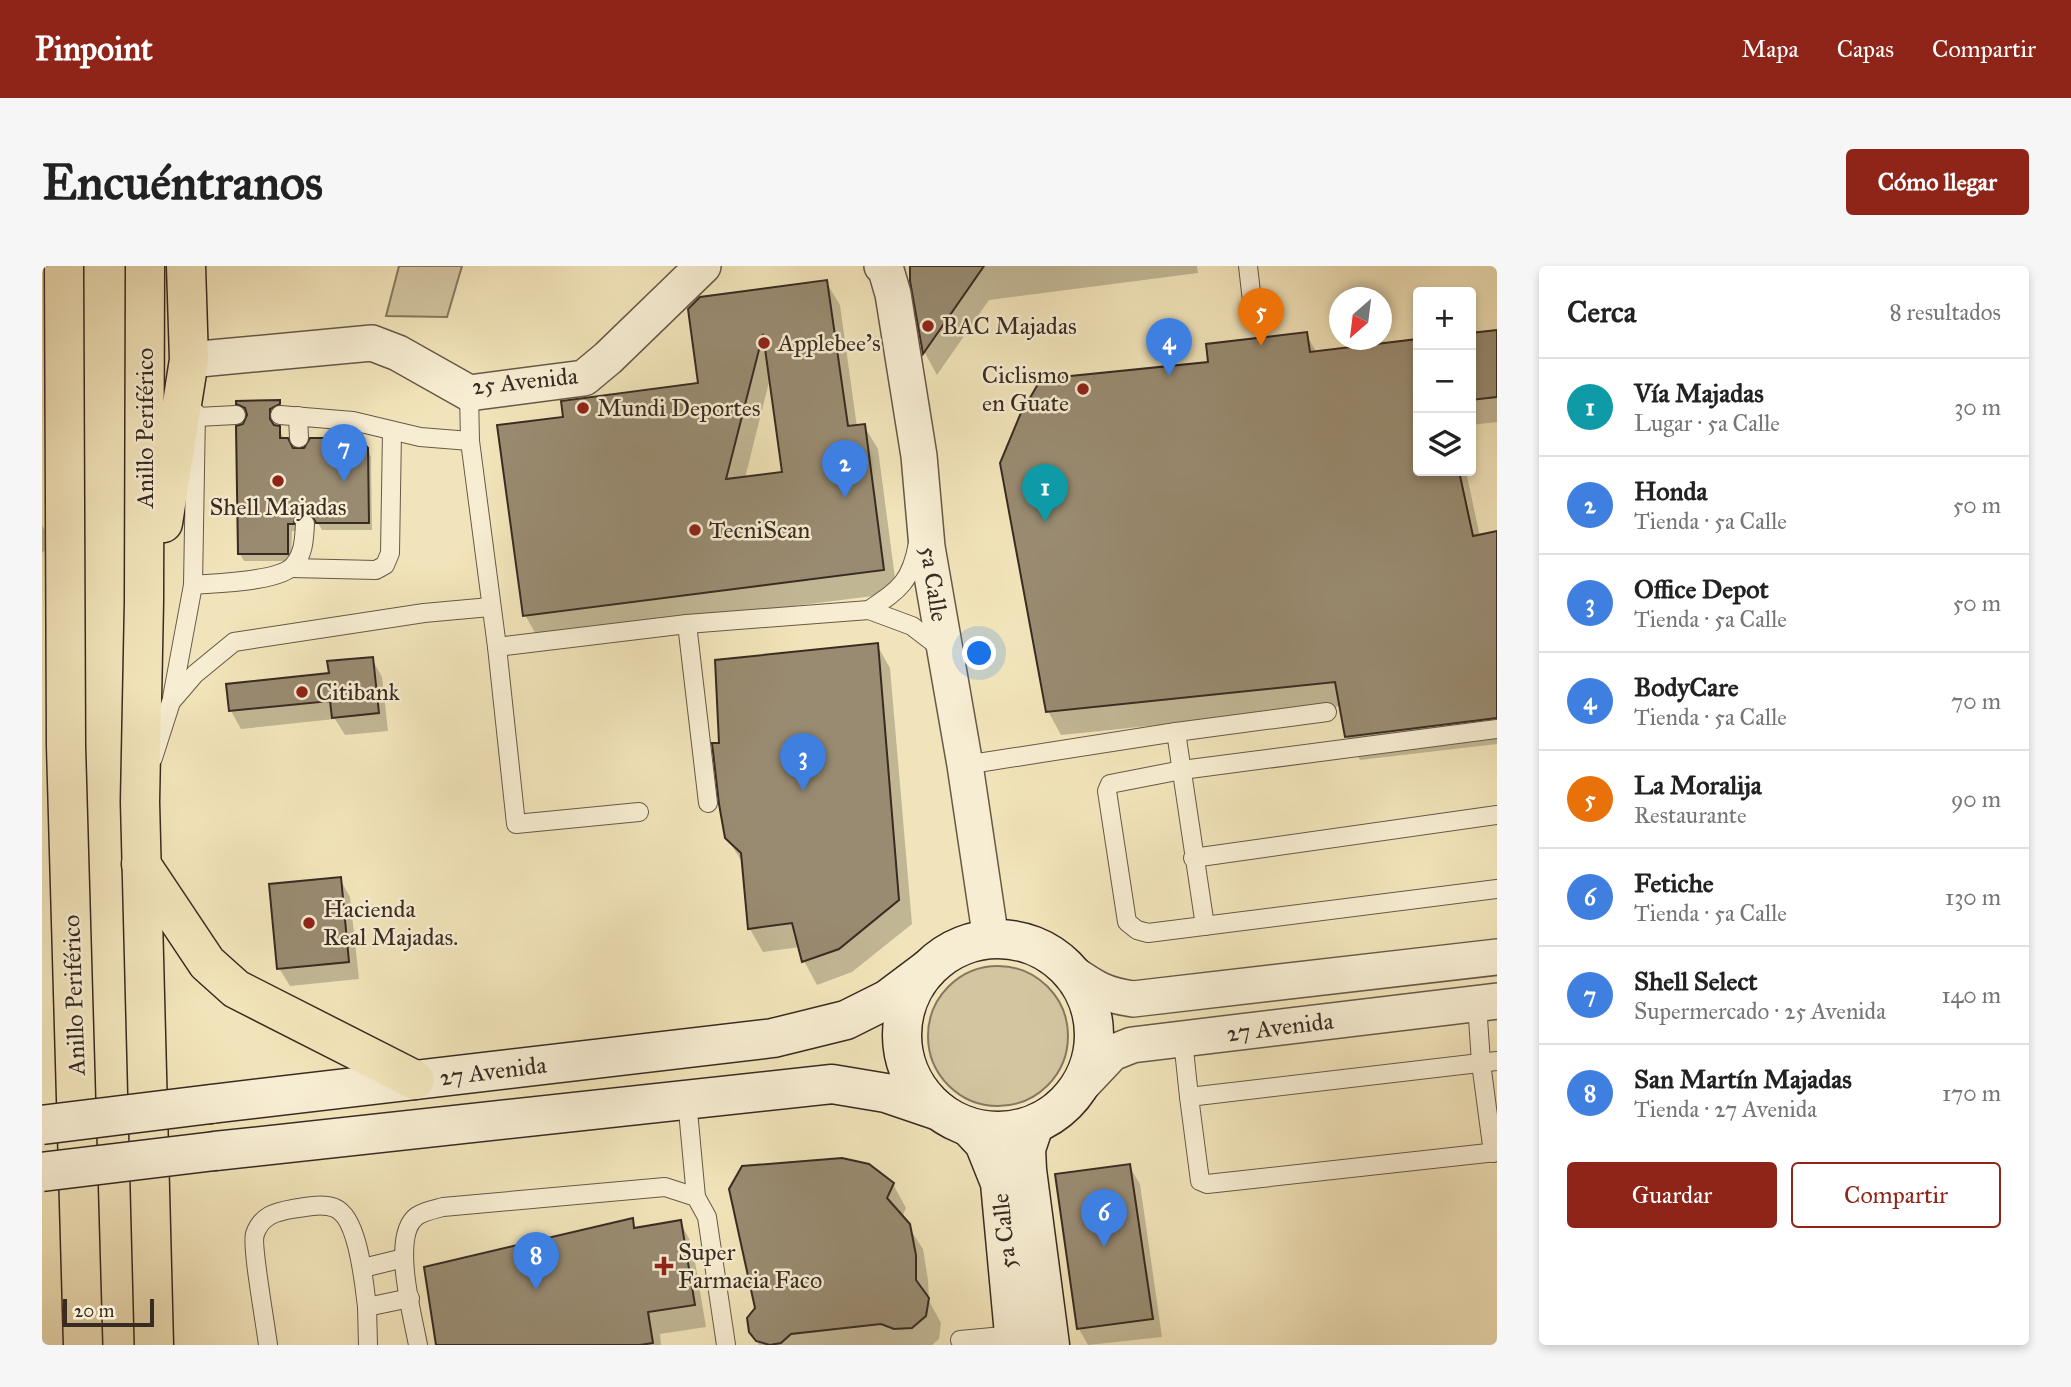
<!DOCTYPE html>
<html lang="es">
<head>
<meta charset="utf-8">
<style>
	:root { --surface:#fff; --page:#f6f6f6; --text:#222; --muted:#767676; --line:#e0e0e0; --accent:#8f2418 }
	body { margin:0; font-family:"IM FELL Great Primer",serif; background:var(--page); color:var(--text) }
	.controls { position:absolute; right:21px; top:21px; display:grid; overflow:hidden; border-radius:7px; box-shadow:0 4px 10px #0003 }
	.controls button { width:63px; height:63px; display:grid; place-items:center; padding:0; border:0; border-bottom:2px solid var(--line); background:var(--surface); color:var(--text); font:35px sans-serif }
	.compass { position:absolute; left:1287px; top:21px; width:63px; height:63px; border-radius:50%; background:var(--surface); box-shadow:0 4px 10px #0003; rotate:208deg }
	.scale { position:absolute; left:21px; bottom:18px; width:91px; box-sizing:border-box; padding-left:7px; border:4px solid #382b22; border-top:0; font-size:19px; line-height:24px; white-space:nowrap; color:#382b22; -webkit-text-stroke:5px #f7edd2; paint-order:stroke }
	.you { position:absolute; left:938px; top:388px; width:24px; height:24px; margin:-18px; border:5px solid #fff; border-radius:50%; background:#1a73e8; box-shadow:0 0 0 10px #1a73e833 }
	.badge { display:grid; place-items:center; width:46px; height:46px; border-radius:50%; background:var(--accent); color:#fff; font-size:23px; font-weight:700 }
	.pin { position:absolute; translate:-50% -58px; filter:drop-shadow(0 2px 4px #0008) }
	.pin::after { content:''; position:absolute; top:37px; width:24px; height:21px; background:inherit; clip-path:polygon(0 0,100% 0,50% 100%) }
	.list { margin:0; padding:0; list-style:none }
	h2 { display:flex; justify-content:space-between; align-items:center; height:91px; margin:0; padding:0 28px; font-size:30px }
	h2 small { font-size:23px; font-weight:400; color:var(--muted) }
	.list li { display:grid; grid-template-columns:46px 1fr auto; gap:21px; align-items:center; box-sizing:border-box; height:98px; padding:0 28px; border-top:2px solid var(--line) }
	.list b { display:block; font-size:26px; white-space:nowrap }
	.list p { margin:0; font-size:23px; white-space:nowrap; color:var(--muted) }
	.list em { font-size:23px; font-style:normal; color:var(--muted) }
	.actions { display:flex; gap:14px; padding:21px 28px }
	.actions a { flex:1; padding:16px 0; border:2px solid var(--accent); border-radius:7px; text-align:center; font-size:24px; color:var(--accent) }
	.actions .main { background:var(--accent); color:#fff }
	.icon { flex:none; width:38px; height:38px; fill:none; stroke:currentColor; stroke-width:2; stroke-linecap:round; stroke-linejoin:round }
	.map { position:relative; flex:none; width:1455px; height:1079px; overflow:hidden; border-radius:7px }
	header { display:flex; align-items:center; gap:42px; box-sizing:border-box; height:98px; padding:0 35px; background:var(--accent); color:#fff }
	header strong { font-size:33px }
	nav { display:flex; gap:38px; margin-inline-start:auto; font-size:24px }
	.intro { display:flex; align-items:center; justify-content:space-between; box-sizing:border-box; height:168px; padding:0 42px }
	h1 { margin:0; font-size:49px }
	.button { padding:18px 32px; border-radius:7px; background:var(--accent); color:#fff; font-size:24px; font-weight:700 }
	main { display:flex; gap:42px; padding:0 42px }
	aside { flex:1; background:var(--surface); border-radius:7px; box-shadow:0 4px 10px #0003 }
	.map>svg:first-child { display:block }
	.green { fill:#d2c5a0; stroke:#857861; stroke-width:2 }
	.shadow { fill:#0003; fill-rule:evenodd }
	.building { fill:#998b71; stroke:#382b22; stroke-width:2; fill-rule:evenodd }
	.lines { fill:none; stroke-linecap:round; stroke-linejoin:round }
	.lane-casing { stroke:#665948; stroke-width:20 }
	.street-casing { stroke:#665948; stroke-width:38 }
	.secondary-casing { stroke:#382b22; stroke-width:41 }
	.highway-casing { stroke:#382b22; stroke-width:41 }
	.lane { stroke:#f7edd2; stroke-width:18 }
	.street { stroke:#f7edd2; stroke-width:35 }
	.secondary { stroke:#f7edd2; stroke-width:38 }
	.highway { stroke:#f2e4ba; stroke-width:38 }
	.secondary-bridge-casing { stroke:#382b22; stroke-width:41; stroke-linecap:butt }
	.secondary-bridge { stroke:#f7edd2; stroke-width:38 }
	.poi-dot { fill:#8f2418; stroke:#f7edd2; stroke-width:2.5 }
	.labels { text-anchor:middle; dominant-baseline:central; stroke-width:5; stroke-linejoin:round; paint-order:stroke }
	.poi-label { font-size:24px; fill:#382b22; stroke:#f7edd2; text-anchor:start }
	.street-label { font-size:24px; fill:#382b22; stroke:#f7edd2 }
</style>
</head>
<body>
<header>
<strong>Pinpoint</strong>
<nav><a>Mapa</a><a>Capas</a><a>Compartir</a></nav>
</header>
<div class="intro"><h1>Encuéntranos</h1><a class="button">Cómo llegar</a></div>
<main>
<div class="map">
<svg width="1455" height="1079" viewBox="0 0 1455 1079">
	<rect width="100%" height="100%" fill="#f2e4ba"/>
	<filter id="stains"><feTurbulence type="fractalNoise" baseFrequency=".00286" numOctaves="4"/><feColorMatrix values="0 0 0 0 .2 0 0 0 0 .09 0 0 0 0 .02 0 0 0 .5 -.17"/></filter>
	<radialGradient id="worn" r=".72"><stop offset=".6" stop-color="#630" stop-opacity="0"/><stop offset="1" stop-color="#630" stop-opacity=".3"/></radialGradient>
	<g class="green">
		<polygon points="357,0 420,0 405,51 344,50"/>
		<circle cx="956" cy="770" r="70"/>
	</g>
	<g class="shadow">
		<polygon points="870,0 1155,0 1156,7 947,34 895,109 883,87 870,16"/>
		<path d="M784,16L798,39L815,161L822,160L836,183L855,327L496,372L483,349L523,153L658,118ZM728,112L742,207L703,212Z"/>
		<polygon points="1455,65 1455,156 1429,159 1429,68"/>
		<polygon points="1264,68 1275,87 1376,75 1376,205 1424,205 1438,271 1455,267 1455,478 1318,494 1305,471 1299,440 1019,469 1006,445 1168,97"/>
		<polygon points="237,136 241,143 232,151 231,160 237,162 242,174 252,184 325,183 329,191 330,264 280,264 275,255 263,254 255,265 250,265 249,295 202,295 198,288 202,160 207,149 200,145 196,137"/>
		<polygon points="0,259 9,275 9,279 0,287"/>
		<polygon points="835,379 848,402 870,658 810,706 775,719 762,695 758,681 721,686 708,663 702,599 685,572 679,479"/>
		<polygon points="330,393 340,411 346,465 303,469 293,453 199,463 189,445"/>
		<polygon points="298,613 308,631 317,713 248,720 237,702"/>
		<polygon points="1087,900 1098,918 1120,1071 1046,1079 1037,1063"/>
		<polygon points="851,918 864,942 860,951 881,983 886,1014 887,1035 899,1057 897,1073 890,1079 717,1079 709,1066"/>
		<polygon points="590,954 595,963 638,956 650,978 664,1061 618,1068 619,1079 396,1079"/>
	</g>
	<g class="building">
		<polygon points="868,0 942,0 881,88 868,15"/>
		<path d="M785,14L806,160L823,158L842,304L481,350L455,159L521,151L519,135L656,117L646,43L658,31ZM721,68L740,206L684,213Z"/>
		<polygon points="1455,64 1455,131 1429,134 1429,67"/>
		<polygon points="1265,66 1268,86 1376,73 1376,205 1417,205 1431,270 1455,265 1455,452 1303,471 1293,416 1004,446 958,197 978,149 999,113 1166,96 1164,78"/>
		<polygon points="238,134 238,138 228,143 228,153 232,159 238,160 238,172 246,172 251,182 262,182 268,172 317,172 326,182 327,257 274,257 269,248 259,248 253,252 252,258 246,258 246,288 196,288 194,160 201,158 205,149 203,142 194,138 194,135"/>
		<polygon points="836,377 857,634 797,683 760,696 750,657 706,663 699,587 683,572 677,538 670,477 677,477 673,394"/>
		<polygon points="331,391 337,447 290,452 288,435 187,445 184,418 287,407 285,395"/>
		<polygon points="299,611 307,696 235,703 227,618"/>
		<polygon points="800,892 827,898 852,917 845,932 868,958 874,989 874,1014 887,1032 884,1050 870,1062 852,1063 839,1058 749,1068 739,1077 728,1079 714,1075 707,1066 705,1052 713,1042 687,923 700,900"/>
		<polygon points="1088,898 1111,1053 1035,1063 1013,908"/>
		<polygon points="591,952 592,962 639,954 653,1039 606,1046 611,1077 598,1079 394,1079 382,1001"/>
	</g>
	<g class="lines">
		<defs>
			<g id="lane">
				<polyline points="1206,0 1210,35"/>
				<polyline points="427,127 428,175 455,381 474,558 597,546"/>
				<polyline points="238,149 311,155 378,171 428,175"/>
				<polyline points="256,150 257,172"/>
				<polyline points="155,151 194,149"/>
				<polyline points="250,302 334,304 343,299 348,287 350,166"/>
				<path d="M151,319C173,317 238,316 252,299C262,287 262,273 263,258"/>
				<path d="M827,344C858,323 869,316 876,277"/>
				<polyline points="645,358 666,537"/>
				<polyline points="455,381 645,358 827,344 870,360 900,383"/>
				<polyline points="130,432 151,319 154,147"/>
				<polyline points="1455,463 1140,504 1068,518 1065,525 1085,656 1095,664 1106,667 1455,623"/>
				<polyline points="1134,466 1285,446"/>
				<polyline points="111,492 129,436 153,408 192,376 382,347 448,341"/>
				<polyline points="923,499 1134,466 1163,660"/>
				<polyline points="1151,592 1455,549"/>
				<polyline points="1435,737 1439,797 1451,887"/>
				<polyline points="1141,774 1147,831"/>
				<polyline points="1455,795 1147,831 1158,915 1165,918 1455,886"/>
				<polyline points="645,834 654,931 665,951 684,1079"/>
				<polyline points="321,1002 362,992"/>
				<polyline points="918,1074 972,1069"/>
				<path d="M226,1079C224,1061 209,979 213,968C219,950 233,946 250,943C263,941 280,937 293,942C317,952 322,1018 325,1041"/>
				<polyline points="326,1079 325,1041 368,1032"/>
				<path d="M376,1079C371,1051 348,969 375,950C382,945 394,943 401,941L623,921L654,931"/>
			</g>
			<g id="street">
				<polyline points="840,0 844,4 851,28 877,190 885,281 923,499 949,674"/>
				<polyline points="147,94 330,77 356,87 427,127 542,112 566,92 661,0"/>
				<path d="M1029,706C1052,722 1062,729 1091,733L1455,691"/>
				<polyline points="1037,822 1070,787 1090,779 1455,735"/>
			</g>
			<g id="secondary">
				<circle cx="956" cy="769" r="96"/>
				<polyline points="169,838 731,772 804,754 846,733 886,703"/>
				<polyline points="992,859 984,883 985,904 1008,1079"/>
				<polyline points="927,861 942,877 958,917 973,1079"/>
				<polyline points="173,885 790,818 844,827 897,845"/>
			</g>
			<g id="highway">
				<polyline points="22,0 24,480 41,1079"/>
				<polyline points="103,0 102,335 98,536 112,1079"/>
				<polyline points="121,257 147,94 144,0"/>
				<polyline points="99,598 165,697 194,723 373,814"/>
			</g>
		</defs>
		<use href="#lane" class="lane-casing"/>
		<use href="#street" class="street-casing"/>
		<use href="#secondary" class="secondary-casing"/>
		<use href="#highway" class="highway-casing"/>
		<use href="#lane" class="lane"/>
		<use href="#street" class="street"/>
		<use href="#secondary" class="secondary"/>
		<use href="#highway" class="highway"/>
		<defs>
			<g id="secondary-bridge">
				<polyline points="0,859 169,838"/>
				<polyline points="0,906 173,885"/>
			</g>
		</defs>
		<use href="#secondary-bridge" class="secondary-bridge-casing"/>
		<use href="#secondary-bridge" class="secondary-bridge"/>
	</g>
	<g class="poi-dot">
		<circle cx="886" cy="60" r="7"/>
		<circle cx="722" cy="77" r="7"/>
		<circle cx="1041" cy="123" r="7"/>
		<circle cx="541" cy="142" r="7"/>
		<circle cx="236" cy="215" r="7"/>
		<circle cx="653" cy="264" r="7"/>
		<circle cx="260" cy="426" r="7"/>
		<circle cx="267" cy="657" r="7"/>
		<path d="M618.5 989.5h7v7h7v7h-7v7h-7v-7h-7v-7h7z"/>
	</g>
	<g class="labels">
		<g class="poi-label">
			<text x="900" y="60">BAC Majadas</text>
			<text x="736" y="77">Applebee's</text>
			<text x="1027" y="109" text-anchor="end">Ciclismo<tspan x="1027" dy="28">en Guate</tspan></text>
			<text x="555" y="142">Mundi Deportes</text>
			<text x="236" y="241" text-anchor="middle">Shell Majadas</text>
			<text x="667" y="264">TecniScan</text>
			<text x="274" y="426">Citibank</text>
			<text x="281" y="643">Hacienda<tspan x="281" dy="28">Real Majadas.</tspan></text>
			<text x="636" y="986">Super<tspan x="636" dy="28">Farmacia Faco</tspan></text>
		</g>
		<g class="street-label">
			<text transform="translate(483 115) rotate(-6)">25 Avenida</text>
			<text transform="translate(103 162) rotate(-90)">Anillo Periférico</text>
			<text transform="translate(892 318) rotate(81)">5a Calle</text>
			<text transform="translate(32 729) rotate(-92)">Anillo Periférico</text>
			<text transform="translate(1238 761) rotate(-7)">27 Avenida</text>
			<text transform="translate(451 805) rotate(-7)">27 Avenida</text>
			<text transform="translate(962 965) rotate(-96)">5a Calle</text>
		</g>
	</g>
	<rect width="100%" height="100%" filter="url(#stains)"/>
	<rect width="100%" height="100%" fill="url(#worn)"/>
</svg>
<div class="controls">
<button>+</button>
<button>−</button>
<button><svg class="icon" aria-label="layers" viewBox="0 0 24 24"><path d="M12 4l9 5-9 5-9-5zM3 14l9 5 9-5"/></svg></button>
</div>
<svg class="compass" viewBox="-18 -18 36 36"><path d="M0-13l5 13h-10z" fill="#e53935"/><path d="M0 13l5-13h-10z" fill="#767676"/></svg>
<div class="scale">20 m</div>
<div class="you"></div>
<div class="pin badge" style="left:1003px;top:256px;background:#0f9aa8">1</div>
<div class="pin badge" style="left:803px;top:232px;background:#3f7fe0">2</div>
<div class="pin badge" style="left:761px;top:525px;background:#3f7fe0">3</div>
<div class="pin badge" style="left:1127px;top:110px;background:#3f7fe0">4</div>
<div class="pin badge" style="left:1219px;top:80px;background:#e8710a">5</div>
<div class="pin badge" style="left:1062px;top:981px;background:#3f7fe0">6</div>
<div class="pin badge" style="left:302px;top:216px;background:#3f7fe0">7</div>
<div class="pin badge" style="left:494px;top:1024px;background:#3f7fe0">8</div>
</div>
<aside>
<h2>Cerca<small>8 resultados</small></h2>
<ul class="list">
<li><span class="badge" style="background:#0f9aa8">1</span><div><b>Vía Majadas</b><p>Lugar · 5a Calle</p></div><em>30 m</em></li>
<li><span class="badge" style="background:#3f7fe0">2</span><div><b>Honda</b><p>Tienda · 5a Calle</p></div><em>50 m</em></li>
<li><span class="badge" style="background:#3f7fe0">3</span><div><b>Office Depot</b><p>Tienda · 5a Calle</p></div><em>50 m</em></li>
<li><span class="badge" style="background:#3f7fe0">4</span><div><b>BodyCare</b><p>Tienda · 5a Calle</p></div><em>70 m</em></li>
<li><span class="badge" style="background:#e8710a">5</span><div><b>La Moralija</b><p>Restaurante</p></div><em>90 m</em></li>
<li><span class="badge" style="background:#3f7fe0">6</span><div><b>Fetiche</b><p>Tienda · 5a Calle</p></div><em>130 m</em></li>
<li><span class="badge" style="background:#3f7fe0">7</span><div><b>Shell Select</b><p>Supermercado · 25 Avenida</p></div><em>140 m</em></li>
<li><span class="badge" style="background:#3f7fe0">8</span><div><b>San Martín Majadas</b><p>Tienda · 27 Avenida</p></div><em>170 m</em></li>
</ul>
<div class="actions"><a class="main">Guardar</a><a>Compartir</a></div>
</aside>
</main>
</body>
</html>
